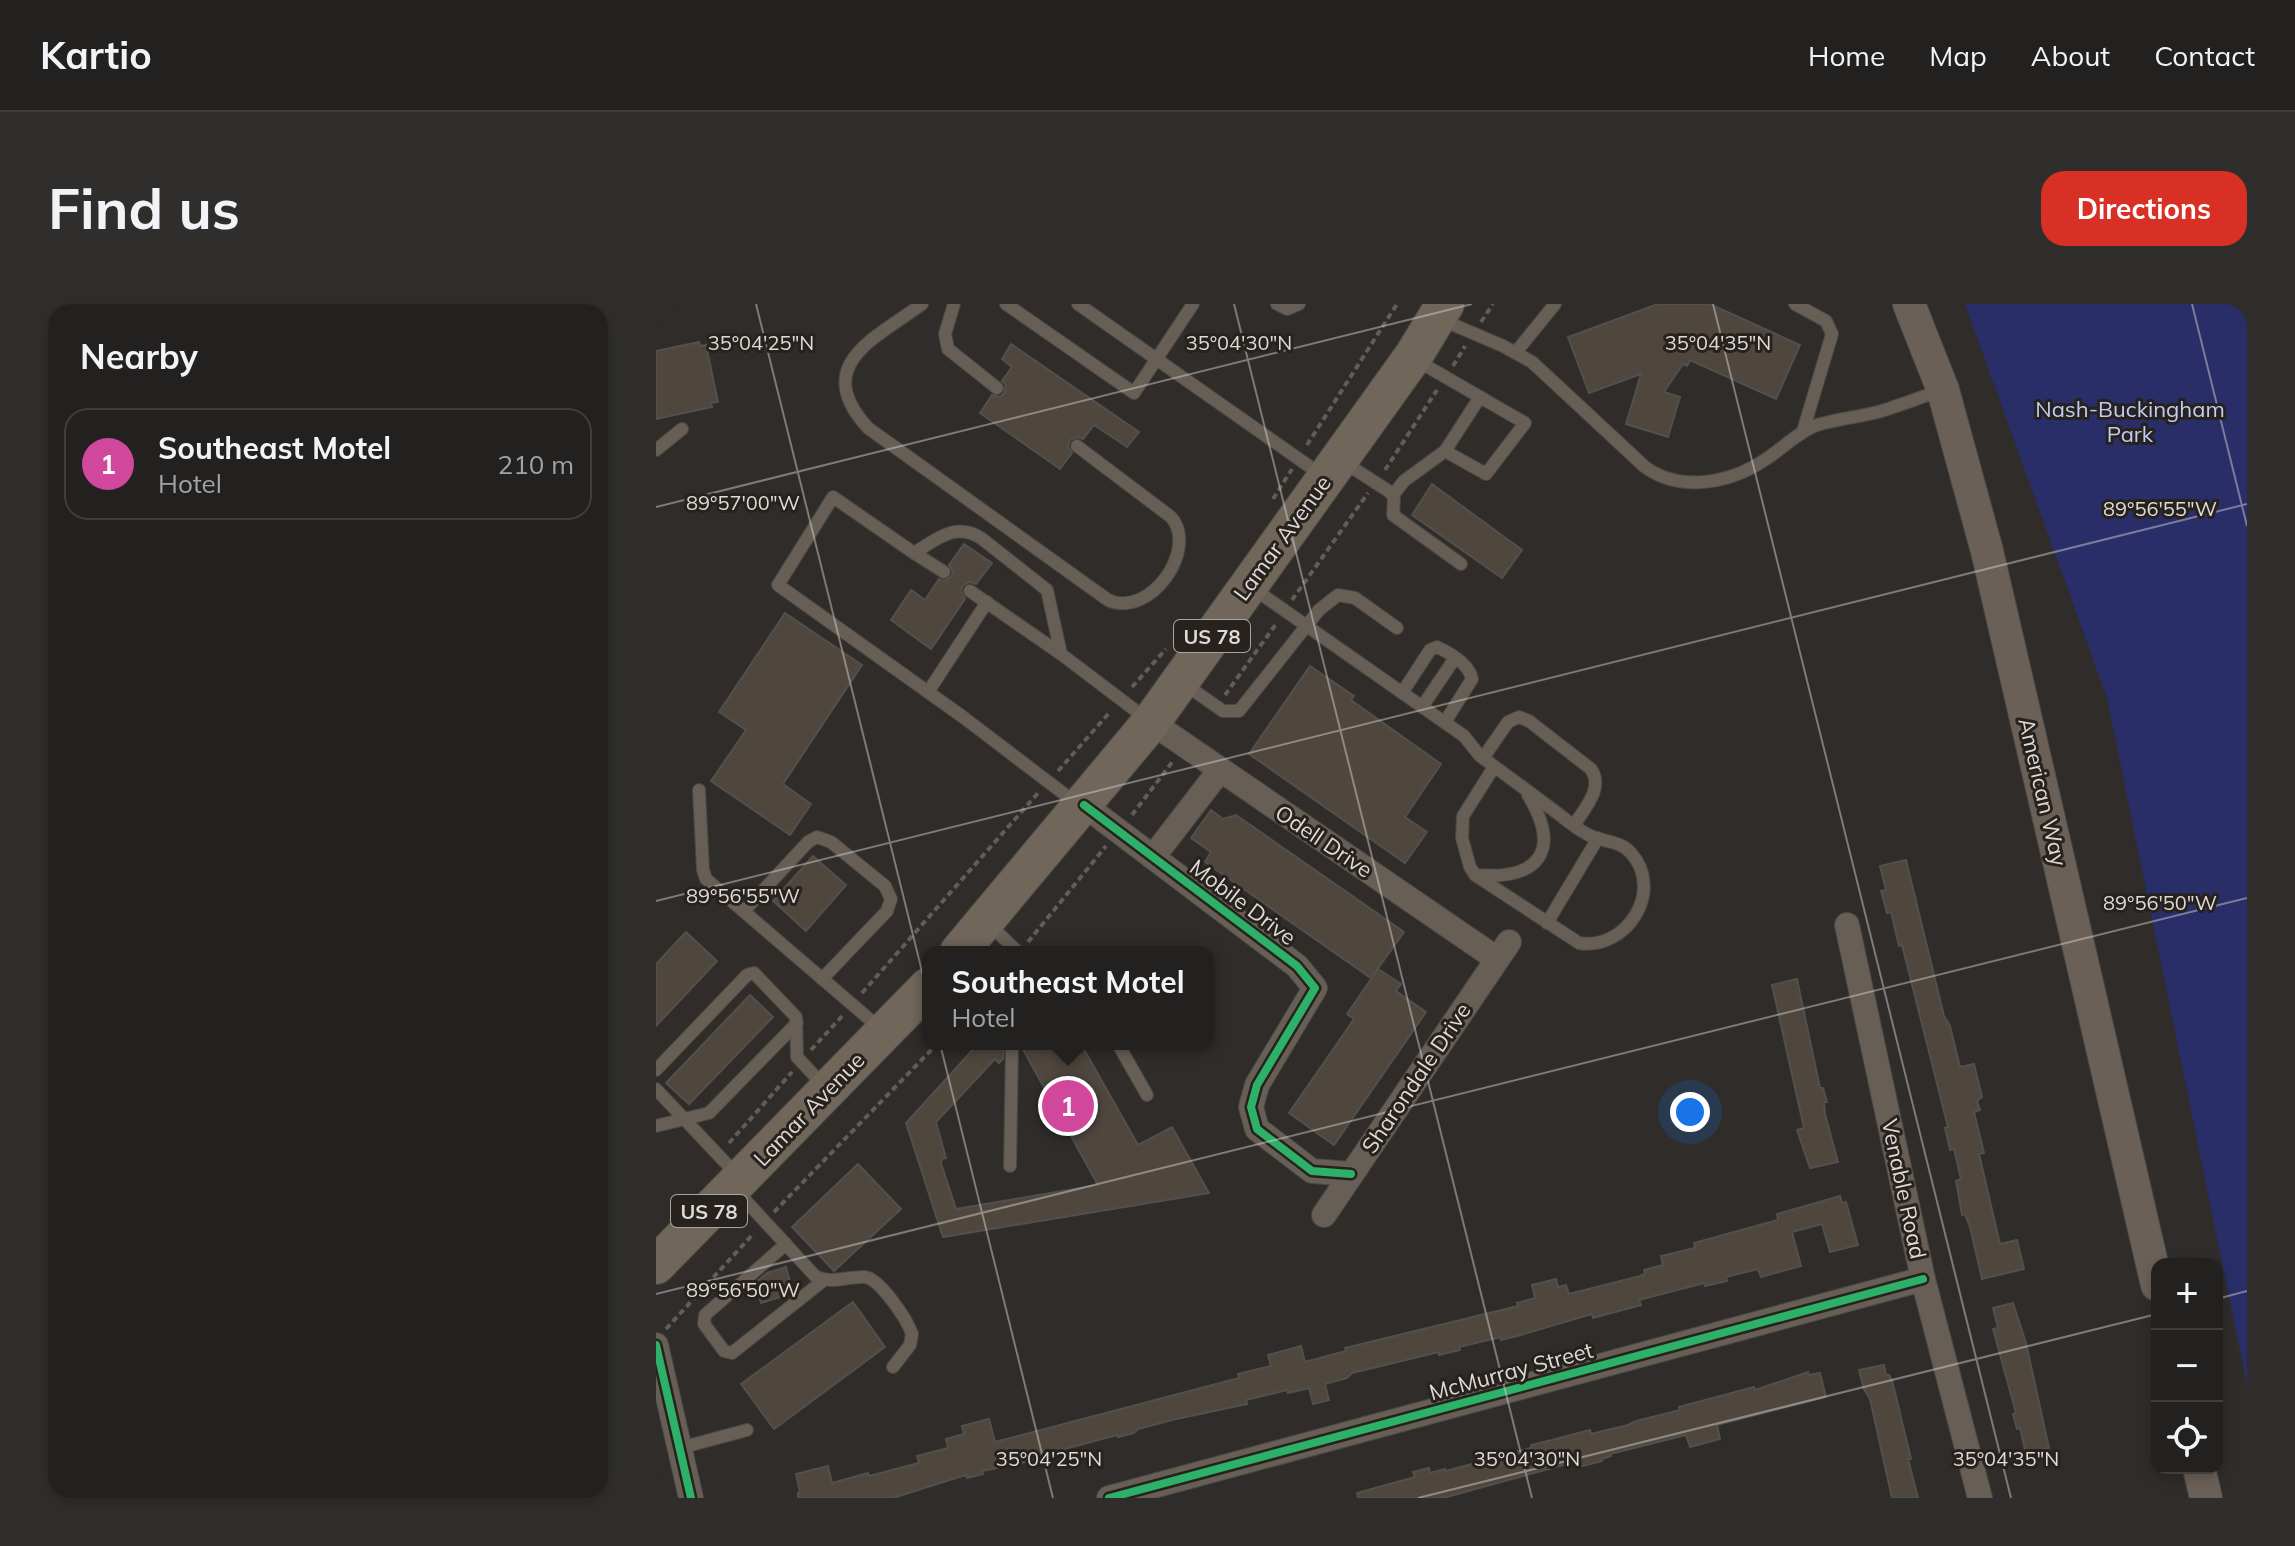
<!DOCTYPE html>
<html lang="en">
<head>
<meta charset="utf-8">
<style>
	:root { --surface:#23211f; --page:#2f2e2c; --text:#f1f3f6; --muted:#a3a3a4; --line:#403e3d; --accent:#d93025 }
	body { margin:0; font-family:Mulish,sans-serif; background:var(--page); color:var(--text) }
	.controls { position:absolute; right:24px; bottom:24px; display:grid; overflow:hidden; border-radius:16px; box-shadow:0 4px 12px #0003 }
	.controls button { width:72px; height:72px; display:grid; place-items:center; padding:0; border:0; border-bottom:2px solid var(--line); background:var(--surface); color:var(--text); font:40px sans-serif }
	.you { position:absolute; left:1034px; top:808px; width:28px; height:28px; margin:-20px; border:6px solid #fff; border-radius:50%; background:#1a73e8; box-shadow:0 0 0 12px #1a73e833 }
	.badge { display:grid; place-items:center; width:52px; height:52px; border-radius:50%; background:var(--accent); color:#fff; font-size:26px; font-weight:700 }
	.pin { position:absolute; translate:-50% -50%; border:4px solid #fff; box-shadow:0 2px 8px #0006 }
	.popup { position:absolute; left:266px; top:642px; width:292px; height:104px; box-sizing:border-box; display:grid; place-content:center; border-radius:16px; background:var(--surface); filter:drop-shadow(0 2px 6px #0005); font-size:26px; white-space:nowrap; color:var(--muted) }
	.popup b { font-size:30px; color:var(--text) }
	.popup::after { content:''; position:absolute; left:50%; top:100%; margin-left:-16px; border:16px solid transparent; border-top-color:var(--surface) }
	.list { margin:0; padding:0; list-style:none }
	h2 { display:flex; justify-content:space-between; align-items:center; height:104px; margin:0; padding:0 32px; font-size:34px }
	h2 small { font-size:26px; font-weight:400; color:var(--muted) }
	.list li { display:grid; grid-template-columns:52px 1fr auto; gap:24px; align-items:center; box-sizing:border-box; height:112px; margin:0 16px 16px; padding:0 16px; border:2px solid var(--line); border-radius:24px }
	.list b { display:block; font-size:30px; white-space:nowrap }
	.list p { margin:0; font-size:26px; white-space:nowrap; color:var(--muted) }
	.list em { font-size:26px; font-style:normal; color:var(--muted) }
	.icon { flex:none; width:44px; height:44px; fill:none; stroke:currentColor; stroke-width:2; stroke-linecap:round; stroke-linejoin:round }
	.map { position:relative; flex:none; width:1591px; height:1194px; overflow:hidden; border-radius:24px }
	header { display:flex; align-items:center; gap:48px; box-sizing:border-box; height:112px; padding:0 40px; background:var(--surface); border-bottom:2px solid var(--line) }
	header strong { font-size:38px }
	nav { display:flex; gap:44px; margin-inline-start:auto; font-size:28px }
	.intro { display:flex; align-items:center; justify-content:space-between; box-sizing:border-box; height:192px; padding:0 48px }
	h1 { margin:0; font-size:56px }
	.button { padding:20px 36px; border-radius:24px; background:var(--accent); color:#fff; font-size:28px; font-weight:700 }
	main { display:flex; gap:48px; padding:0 48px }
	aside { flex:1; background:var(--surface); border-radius:24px; box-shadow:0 4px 12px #0003 }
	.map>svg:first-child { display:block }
	.green { fill:#2a2e68 }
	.building { fill:#4f463e; stroke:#52504e; stroke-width:2 }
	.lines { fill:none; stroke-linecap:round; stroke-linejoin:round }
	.service-casing { stroke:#4a4846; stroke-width:14 }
	.minor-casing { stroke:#4a4846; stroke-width:26 }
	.secondary-casing { stroke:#4a4846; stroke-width:34 }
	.trunk-casing { stroke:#4a4846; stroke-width:40 }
	.path { stroke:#645d57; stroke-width:4; stroke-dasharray:6 4; stroke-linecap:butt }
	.service { stroke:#675e56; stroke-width:12 }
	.minor { stroke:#675e56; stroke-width:24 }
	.secondary { stroke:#6a6057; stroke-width:32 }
	.trunk { stroke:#70665a; stroke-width:38 }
	.cycleway-casing { stroke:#27221d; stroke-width:13 }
	.cycleway { stroke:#2db169; stroke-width:8 }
	.ticks { fill:none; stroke:#dedad7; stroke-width:2; stroke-opacity:0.45 }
	.labels { text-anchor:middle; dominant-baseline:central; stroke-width:6; stroke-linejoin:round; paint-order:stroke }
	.shield { fill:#27221d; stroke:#a7a39f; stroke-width:2 }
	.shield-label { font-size:20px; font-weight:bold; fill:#dedad7 }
	.park-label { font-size:22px; fill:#c2cbf6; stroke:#27221d }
	.street-label { font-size:22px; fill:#dedad7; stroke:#27221d }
	.ticks-label { font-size:20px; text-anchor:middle; fill:#dedad7; stroke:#27221d; stroke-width:6; stroke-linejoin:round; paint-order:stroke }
</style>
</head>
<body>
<header>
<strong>Kartio</strong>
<nav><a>Home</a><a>Map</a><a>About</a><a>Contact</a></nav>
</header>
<div class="intro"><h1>Find us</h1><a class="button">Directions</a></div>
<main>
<aside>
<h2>Nearby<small></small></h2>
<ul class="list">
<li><span class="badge" style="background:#d1479c">1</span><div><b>Southeast Motel</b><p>Hotel</p></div><em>210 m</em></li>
</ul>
</aside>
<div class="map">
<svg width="1591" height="1194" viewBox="0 0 1591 1194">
	<rect width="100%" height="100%" fill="#2f2c29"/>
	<polygon class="green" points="1309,0 1591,0 1591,1081 1451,394"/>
	<g class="building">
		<polygon points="1002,0 1054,0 1144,41 1120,95 1034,56 1031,62 1027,60 1008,88 1024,93 1012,133 970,120 985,70 933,89 912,33"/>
		<polygon points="43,38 44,42 50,41 62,98 55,99 56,103 0,115 0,47"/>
		<polygon points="355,40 483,128 471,143 438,121 427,135 421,133 414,136 412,142 416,149 404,165 324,109 336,91 344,93 348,89 350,81 346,77 356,63 346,55"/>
		<polygon points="776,180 866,246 846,274 756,211"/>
		<polygon points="308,240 336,259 320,280 314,278 307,281 305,287 309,295 275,345 235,316 255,286 269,296 283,275 288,277 295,273 297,268 293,261"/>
		<polygon points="129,309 206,361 127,480 155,500 134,531 55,477 90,426 63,408"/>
		<polygon points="654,362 698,392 695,396 785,460 749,513 771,528 749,559 593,450"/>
		<polygon points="555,506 567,515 580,511 748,628 715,674 549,558 555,548 535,534"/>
		<polygon points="157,552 190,581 150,627 117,597"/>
		<polygon points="1250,556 1288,712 1294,722 1304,763 1318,760 1326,793 1321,797 1324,806 1318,808 1328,849 1323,850 1344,940 1361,936 1368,965 1326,975 1314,923 1309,910 1306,911 1300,877 1305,875 1298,845 1294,846 1289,824 1292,823 1246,641 1243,642 1235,608 1231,609 1225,587 1230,586 1224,562"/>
		<polygon points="30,628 61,657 0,722 0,660"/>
		<polygon points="722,665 745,680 740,687 770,708 678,841 633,809 698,715 691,710"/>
		<polygon points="1141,675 1164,784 1167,784 1171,798 1168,798 1169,810 1182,858 1154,864 1141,826 1148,824 1116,681"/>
		<polygon points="94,691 117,713 33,800 10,779"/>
		<polygon points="322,740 348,740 347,755 343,759 339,755 280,818 290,854 286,855 285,859 300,905 442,881 364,740 425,740 482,841 516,823 553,889 287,933 250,819"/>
		<polygon points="202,860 245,905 178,967 136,923"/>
		<polygon points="1184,892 1186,899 1190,898 1202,941 1174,948 1166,920 1136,928 1145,962 1105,973 1102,965 1070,973 1071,977 1049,982 1048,979 983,996 985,1001 937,1014 936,1010 861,1032 845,1036 845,1033 803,1043 804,1046 783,1051 783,1048 696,1069 691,1074 669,1080 673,1096 657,1100 653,1084 632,1089 631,1086 590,1096 591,1100 516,1116 482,1125 478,1129 462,1133 461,1131 379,1153 380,1156 326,1167 327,1170 311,1174 310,1171 300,1174 237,1194 142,1194 142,1189 144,1188 140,1170 172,1162 176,1179 212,1169 213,1172 263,1159 261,1152 292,1144 290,1135 308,1130 306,1122 333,1115 339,1138 583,1074 582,1070 615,1062 612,1051 645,1042 649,1058 690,1047 689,1044 862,1002 861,999 879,994 876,981 900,975 902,983 910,981 913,990 984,972 989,970 988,966 1007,961 1005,952 1039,944 1038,939 1122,916 1121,910"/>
		<polygon points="130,963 137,989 105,999 99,979 111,969"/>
		<polygon points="197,998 229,1043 118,1125 85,1080"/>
		<polygon points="1357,999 1370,1039 1393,1144 1370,1150 1364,1124 1361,1125 1357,1110 1360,1109 1337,1025 1342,1024 1337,1004"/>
		<polygon points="1228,1061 1230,1071 1233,1071 1236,1076 1255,1155 1252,1155 1262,1194 1236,1194 1214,1095 1208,1085 1203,1066"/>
		<polygon points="1152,1068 1153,1071 1164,1069 1170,1093 1061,1121 1064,1135 1034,1143 1030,1131 954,1150 955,1152 946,1155 946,1157 923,1163 922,1157 787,1194 702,1194 701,1189 759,1173 757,1168 773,1164 774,1169 789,1165 790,1167 875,1144 875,1141 896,1136 934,1126 935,1130 972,1121 980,1117 1024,1106 1023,1103 1098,1083 1099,1086"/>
	</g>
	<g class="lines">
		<defs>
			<g id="service">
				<path d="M266,0C220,34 154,61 212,124L452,296C494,315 543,245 515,213L421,142"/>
				<polyline points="298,0 289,30 292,45 341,84"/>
				<polyline points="350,0 478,89 537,0"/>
				<polyline points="422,0 667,172"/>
				<polyline points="621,0 631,5 643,0"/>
				<polyline points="1139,0 1170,17 1176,30 1147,127"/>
				<path d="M784,15L847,42L876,58L989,163C1025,189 1075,179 1110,155C1127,144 1142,128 1161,121C1181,115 1202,113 1222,108C1243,102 1265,93 1286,86"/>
				<polyline points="860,48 899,0"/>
				<polyline points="760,56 869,119 830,170 789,147"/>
				<polyline points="0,146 26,125"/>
				<polyline points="686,157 734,188 738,194 737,211 805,260"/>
				<polyline points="737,191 748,177 789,147 824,93"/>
				<polyline points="258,249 288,268"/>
				<path d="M595,283L808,432L824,452L827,454C850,471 873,488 896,505C907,513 919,524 931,530C946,539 962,535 975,549C1009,587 970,647 923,639L819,571L814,563L806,534L807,512L838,463"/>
				<polyline points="314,287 405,350"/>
				<polyline points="527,379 567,407 583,407 663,306 682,291 699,294 741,324"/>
				<polyline points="272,388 331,298"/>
				<path d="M746,389L774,346L781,343C794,349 813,360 816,375L789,418"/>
				<polyline points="766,403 799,354"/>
				<path d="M827,454L852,418L863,413L873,417L935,465C948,484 929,504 918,521"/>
				<polyline points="43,486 47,566 50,575 226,726"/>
				<path d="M420,499L307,413L122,281L177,193L258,249C281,235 299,218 325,234L391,286L405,350L492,416"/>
				<path d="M820,571C883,576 906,547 872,491"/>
				<polyline points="88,607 152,538 161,533 175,538 229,582 235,595 231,607 166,675"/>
				<polyline points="332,619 362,648"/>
				<polyline points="891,619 942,534"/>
				<polyline points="462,740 491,791"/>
				<polyline points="0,766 91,671 98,669 140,713 141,753 168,782"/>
				<polyline points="0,785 82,872"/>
				<polyline points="0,822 53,809 141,719"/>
				<polyline points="354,862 356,744"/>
				<path d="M79,885L159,972C175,981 191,972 209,973C224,975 251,1015 256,1030L254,1041L237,1063"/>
				<polyline points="130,940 49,1011 48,1020 68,1047 76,1049 168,976"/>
				<polyline points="24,1144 91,1126"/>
			</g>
			<g id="minor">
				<polyline points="495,418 841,655"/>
				<polyline points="428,501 641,662 659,684 601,781 595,803 601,825 656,867 695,870"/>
				<polyline points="497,553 564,466"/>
				<polyline points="1191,621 1267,975 1324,1194"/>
				<polyline points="668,911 853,638"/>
				<polyline points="0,1041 35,1194"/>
				<polyline points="453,1194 1267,975"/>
			</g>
			<g id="secondary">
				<polyline points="1253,0 1287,86 1331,247 1501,981"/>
				<polyline points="1543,1164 1550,1194"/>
			</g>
			<g id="trunk">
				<polyline points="303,648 495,418 758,51 789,0"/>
				<polyline points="0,961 272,683"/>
			</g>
		</defs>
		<use href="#service" class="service-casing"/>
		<use href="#minor" class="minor-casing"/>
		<use href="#secondary" class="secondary-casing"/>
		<use href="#trunk" class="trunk-casing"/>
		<g class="path">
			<polyline points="825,18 837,0"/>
			<polyline points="797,62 809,42"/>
			<polyline points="651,141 741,0"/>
			<polyline points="729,166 781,86"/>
			<polyline points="617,195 636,165"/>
			<polyline points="636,296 712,189"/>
			<polyline points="476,383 510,345"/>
			<polyline points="569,391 620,320"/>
			<polyline points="402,467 454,408"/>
			<polyline points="476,511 517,457"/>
			<polyline points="372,638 450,542"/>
			<polyline points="206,689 382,489"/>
			<polyline points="155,746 187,711"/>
			<polyline points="73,839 136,768"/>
			<polyline points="118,908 281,740"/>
			<polyline points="10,1025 98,929"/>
		</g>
		<use href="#service" class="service"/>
		<use href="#minor" class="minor"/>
		<use href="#secondary" class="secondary"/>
		<use href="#trunk" class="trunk"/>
		<defs>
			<g id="cycleway">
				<polyline points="428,501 641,662 659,684 601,781 595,803 601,825 656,867 695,870"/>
				<polyline points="0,1041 35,1194"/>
				<polyline points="453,1194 1267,975"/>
			</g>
		</defs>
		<use href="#cycleway" class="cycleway-casing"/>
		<use href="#cycleway" class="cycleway"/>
	</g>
	<path class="ticks" d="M100,0L397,1194M578,0L876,1194M1057,0L1355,1194M1536,0L1591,222M0,203L816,0M0,597L1591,200M0,990L1591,594M1561,995L1591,987M762,1194L1501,1010"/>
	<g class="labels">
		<g class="shield">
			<rect x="518" y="316" width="76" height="32" rx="6"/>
			<rect x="15" y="891" width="76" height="32" rx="6"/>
		</g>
		<g class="shield-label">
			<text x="556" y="332">US 78</text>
			<text x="53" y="907">US 78</text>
		</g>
		<g class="park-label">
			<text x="1474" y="105">Nash-Buckingham<tspan x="1474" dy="25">Park</tspan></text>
		</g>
		<g class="street-label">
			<text transform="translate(626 234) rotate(-54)">Lamar Avenue</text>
			<text transform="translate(1387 488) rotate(77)">American Way</text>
			<text transform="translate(668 537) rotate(34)">Odell Drive</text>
			<text transform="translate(587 598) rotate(37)">Mobile Drive</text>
			<text transform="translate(760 774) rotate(-56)">Sharondale Drive</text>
			<text transform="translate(153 805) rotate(-46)">Lamar Avenue</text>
			<text transform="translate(1248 885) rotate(78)">Venable Road</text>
			<text transform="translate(855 1067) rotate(-15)">McMurray Street</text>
		</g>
	</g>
	<g class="ticks-label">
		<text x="105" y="46">35°04'25"N</text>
		<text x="583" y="46">35°04'30"N</text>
		<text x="1062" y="46">35°04'35"N</text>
		<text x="87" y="206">89°57'00"W</text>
		<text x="1504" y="212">89°56'55"W</text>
		<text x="87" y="599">89°56'55"W</text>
		<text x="1504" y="606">89°56'50"W</text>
		<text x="87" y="993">89°56'50"W</text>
		<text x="393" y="1162">35°04'25"N</text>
		<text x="871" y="1162">35°04'30"N</text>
		<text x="1350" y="1162">35°04'35"N</text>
	</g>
</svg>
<div class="controls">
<button>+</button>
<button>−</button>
<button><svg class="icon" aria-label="locate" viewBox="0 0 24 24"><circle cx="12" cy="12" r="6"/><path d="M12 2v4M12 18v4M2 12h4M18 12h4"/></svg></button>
</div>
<div class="you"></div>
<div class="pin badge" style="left:412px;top:802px;background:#d1479c">1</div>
<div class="popup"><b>Southeast Motel</b>Hotel</div>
</div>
</main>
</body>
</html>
